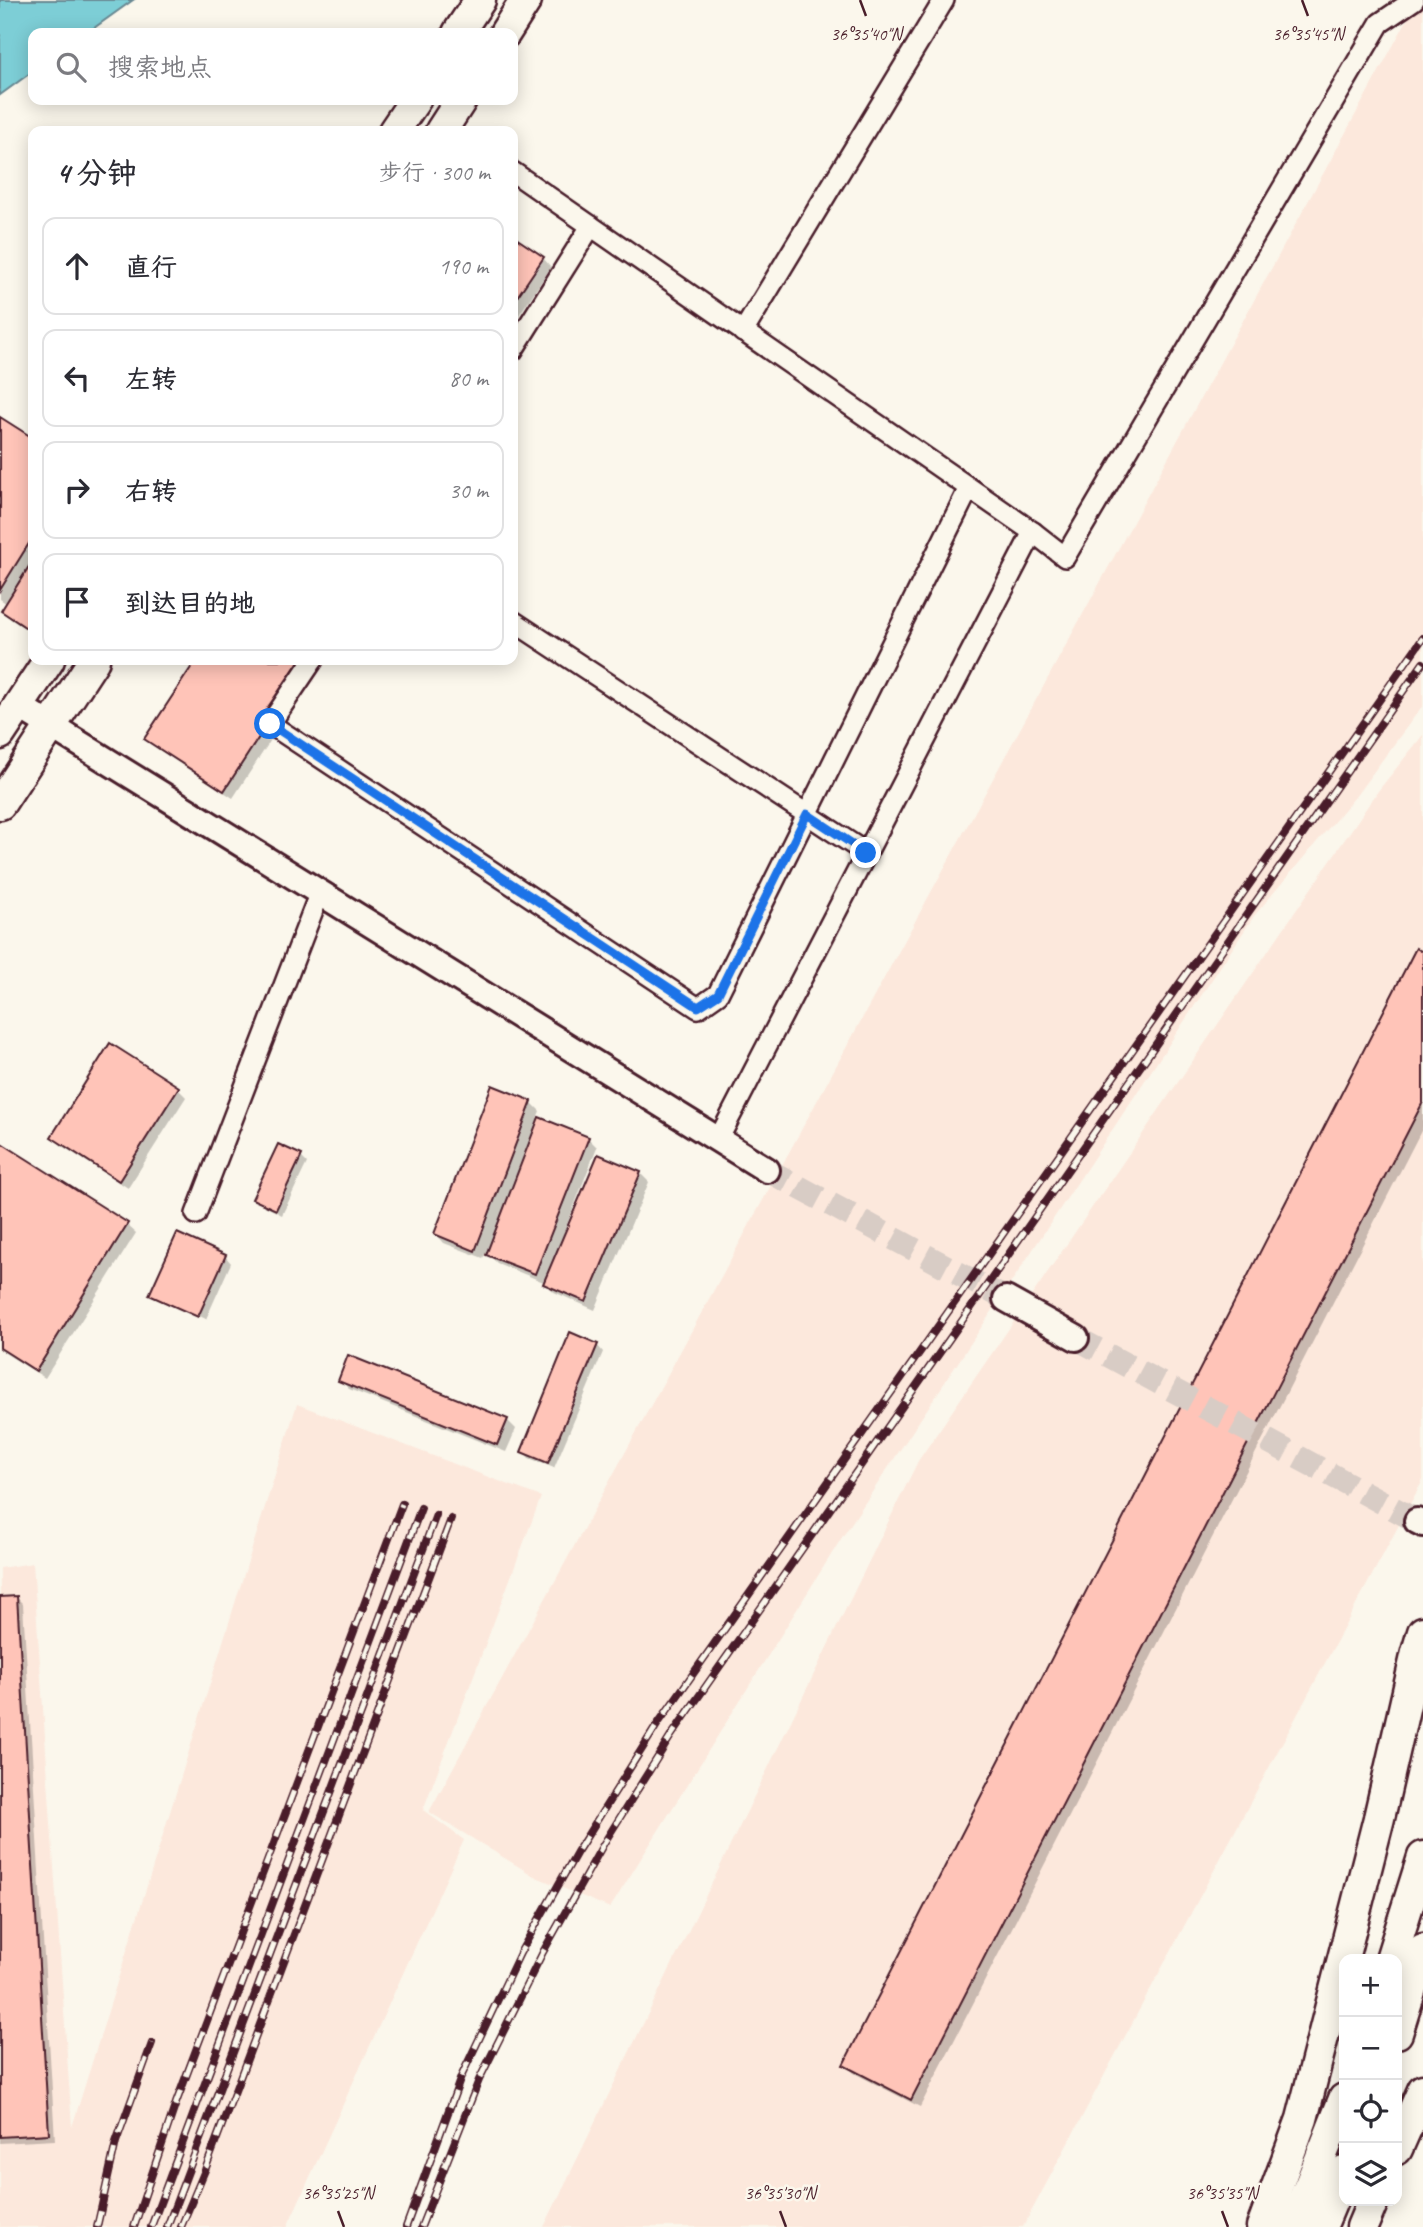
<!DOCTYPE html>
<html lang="zh">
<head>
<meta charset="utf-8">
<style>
	:root { --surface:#fff; --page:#f2f2f3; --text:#2b2b33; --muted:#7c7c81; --line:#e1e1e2 }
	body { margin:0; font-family:Caveat,"LXGW WenKai TC",sans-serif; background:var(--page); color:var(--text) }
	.controls { position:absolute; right:21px; bottom:21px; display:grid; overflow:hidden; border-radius:14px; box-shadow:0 4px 18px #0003 }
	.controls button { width:63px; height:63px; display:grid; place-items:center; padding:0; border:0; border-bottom:2px solid var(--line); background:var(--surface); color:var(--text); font:35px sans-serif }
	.stop { position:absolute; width:21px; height:21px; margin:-16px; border:5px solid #1a73e8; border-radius:50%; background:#fff }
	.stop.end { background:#1a73e8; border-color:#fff; box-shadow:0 2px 7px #0008 }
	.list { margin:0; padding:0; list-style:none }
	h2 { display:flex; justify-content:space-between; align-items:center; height:91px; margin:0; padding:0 28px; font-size:30px }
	h2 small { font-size:23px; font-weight:400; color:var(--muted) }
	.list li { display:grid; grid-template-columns:46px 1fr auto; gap:21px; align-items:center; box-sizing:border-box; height:98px; margin:0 14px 14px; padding:0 14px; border:2px solid var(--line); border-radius:14px }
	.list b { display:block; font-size:26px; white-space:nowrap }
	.list em { font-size:23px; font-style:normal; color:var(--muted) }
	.icon { flex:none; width:38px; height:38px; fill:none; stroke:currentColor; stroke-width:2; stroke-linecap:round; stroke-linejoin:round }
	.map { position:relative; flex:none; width:1423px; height:2227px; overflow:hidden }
	.search { position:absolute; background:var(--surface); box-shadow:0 4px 18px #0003; left:28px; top:28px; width:490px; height:77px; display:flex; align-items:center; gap:18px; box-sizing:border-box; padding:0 24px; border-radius:14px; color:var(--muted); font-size:26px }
	.panel { position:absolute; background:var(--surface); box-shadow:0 4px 18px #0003; left:28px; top:126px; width:490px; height:539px; border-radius:14px }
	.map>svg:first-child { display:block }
	.built { fill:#fce8dc }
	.water { fill:#7dced6; stroke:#698892; stroke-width:2 }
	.shadow { fill:#0003 }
	.building { fill:#ffc4b8; stroke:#4a1f2b; stroke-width:2 }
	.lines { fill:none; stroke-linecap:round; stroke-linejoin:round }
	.major-tunnel { stroke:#d8ccc5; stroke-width:24; stroke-dasharray:24 12; stroke-linecap:butt }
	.minor-casing { stroke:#4a1f2b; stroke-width:24 }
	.major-casing { stroke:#4a1f2b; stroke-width:30 }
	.highway-casing { stroke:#4a1f2b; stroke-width:35 }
	.minor { stroke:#fbf7ec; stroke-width:19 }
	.major { stroke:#fbf7ec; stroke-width:24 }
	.highway { stroke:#fbf7ec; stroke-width:30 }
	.rail-casing { stroke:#4a1f2b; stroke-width:8 }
	.rail { stroke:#fbf7ec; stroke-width:5; stroke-dasharray:16; stroke-linecap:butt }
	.route { stroke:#1a73e8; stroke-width:9 }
	.ticks { fill:none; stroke:#4a1f2b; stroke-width:2.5 }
	.ticks-label { font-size:18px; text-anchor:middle; fill:#4a1f2b; stroke:#fbf7ec; stroke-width:5; stroke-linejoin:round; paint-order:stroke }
</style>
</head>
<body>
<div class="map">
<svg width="1423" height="2227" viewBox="0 0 1423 2227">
	<rect width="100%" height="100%" fill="#fbf7ec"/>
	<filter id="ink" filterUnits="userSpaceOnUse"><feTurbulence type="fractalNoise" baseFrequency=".0143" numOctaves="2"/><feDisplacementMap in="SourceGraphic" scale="14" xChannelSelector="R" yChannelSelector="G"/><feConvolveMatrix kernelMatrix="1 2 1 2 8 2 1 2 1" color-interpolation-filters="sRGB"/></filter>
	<g filter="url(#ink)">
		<g class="built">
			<polygon points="1418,0 1423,0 1423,705 1355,797 1254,916 841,1539 610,1908 534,1876 429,1812"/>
			<polygon points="1423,735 1423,1480 1023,2227 544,2227 918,1461 1378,791"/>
			<polygon points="297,1404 541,1497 423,1810 464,1840 287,2227 0,2227 0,1568 33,1563 72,2127"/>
		</g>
		<polygon class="water" points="0,0 133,0 87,33 33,33 33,71 0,95"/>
		<g class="shadow">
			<polygon points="513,238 543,258 551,267 513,324"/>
			<polygon points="0,419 33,440 33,633 12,620 3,611 7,604 0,599"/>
			<polygon points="198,660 323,660 233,798 155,747 147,739"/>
			<polygon points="1423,954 1423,1127 920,2107 854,2073 845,2064"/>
			<polygon points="493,1087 531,1102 540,1111 537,1118 588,1138 597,1147 564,1232 567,1233 640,1173 649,1182 595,1310 554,1292 546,1283 497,1263 486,1252 483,1258 444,1243 436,1234"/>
			<polygon points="177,1088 186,1097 128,1188 62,1146 53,1137"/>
			<polygon points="0,1144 127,1225 136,1233 45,1378 0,1350"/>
			<polygon points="301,1157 307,1163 282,1215 261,1204 254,1198"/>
			<polygon points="225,1256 231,1263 206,1319 156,1296 156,1299 151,1294"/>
			<polygon points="597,1345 603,1352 554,1468 529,1458 523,1451"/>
			<polygon points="340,1380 507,1420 516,1429 506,1452 349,1389"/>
			<polygon points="16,1597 23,1604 55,2140 0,2143 0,1598"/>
		</g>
		<g class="building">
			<polygon points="513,236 544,257 513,303"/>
			<polygon points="0,417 33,438 33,537 0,590"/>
			<polygon points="33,560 33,621 28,629 1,611"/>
			<polygon points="196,660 309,660 224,791 144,739"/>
			<polygon points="1416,948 1423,952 1423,1102 911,2100 843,2065"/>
			<polygon points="110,1043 179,1087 119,1181 51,1137"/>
			<polygon points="492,1085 532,1101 475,1251 434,1234"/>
			<polygon points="539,1117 589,1137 535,1274 486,1255"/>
			<polygon points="0,1142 128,1223 36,1371 0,1348"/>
			<polygon points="278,1144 302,1155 276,1210 252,1199"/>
			<polygon points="598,1154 641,1172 586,1302 543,1284"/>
			<polygon points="177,1233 226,1255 198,1317 149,1295"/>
			<polygon points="570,1332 598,1344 548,1463 521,1452"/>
			<polygon points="348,1355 508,1419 497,1445 338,1381"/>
			<polygon points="17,1596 49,2134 0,2137 0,1597"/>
		</g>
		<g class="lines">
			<g class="major-tunnel">
				<polyline points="767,1170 1006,1299"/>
				<polyline points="1076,1338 1417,1521"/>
			</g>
			<defs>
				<g id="minor">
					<polyline points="513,172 1033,532 1065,557 1380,23 1414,0"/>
					<polyline points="743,332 944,0"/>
					<polyline points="513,350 591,226"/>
					<polyline points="513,621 866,853"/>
					<polyline points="313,660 270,724 698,1008 718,994 969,488"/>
					<polyline points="718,1140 1033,532"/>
					<polyline points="196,1214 320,892"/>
				</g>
				<g id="major">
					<polyline points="19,706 767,1170"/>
					<polyline points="1006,1299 1076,1338"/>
					<polyline points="1417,1521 1423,1524"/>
				</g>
				<g id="highway">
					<polyline points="458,33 480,0"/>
					<polyline points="505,33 526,0"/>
					<polyline points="394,131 415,100"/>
					<polyline points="441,131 461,100"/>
					<polyline points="0,734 49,660"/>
					<polyline points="0,804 94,660"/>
					<polyline points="1391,1959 1423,1857"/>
					<polyline points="1397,2033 1423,1949"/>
					<polyline points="1397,2149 1423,2090"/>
					<polyline points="1262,2227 1302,2119 1379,1818 1417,1652 1423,1632"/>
					<polyline points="1291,2227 1310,2185 1344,2099"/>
					<polyline points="1321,2227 1344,2172"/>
					<polyline points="1362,2227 1373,2201"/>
				</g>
			</defs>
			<use href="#minor" class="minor-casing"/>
			<use href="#major" class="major-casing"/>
			<use href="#highway" class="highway-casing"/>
			<use href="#minor" class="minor"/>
			<use href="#major" class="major"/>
			<use href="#highway" class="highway"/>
			<defs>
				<g id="rail">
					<polyline points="97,2227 116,2142 152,2043"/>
					<polyline points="134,2227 176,2103 402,1504"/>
					<polyline points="151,2227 421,1508"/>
					<polyline points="167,2227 436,1515"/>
					<polyline points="181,2227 205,2170 451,1519"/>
					<polyline points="406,2227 461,2077 520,1953 577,1852 657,1725 1423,638"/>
					<polyline points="421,2227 479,2080 543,1952 604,1843 671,1736 1423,663"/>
				</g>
			</defs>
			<use href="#rail" class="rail-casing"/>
			<use href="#rail" class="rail"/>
		</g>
	</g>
	<g class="lines" filter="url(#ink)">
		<polyline class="route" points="270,724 698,1007 718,994 807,814 866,853"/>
	</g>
	<path class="ticks" d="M860,0L866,16M1302,0L1308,16M338,2211L344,2227M780,2211L786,2227M1222,2211L1228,2227"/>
	<g class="ticks-label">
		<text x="866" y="40">36°35'40"N</text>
		<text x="1308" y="40">36°35'45"N</text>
		<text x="338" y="2199">36°35'25"N</text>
		<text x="780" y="2199">36°35'30"N</text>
		<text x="1222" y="2199">36°35'35"N</text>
	</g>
</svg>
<div class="controls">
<button>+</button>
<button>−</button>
<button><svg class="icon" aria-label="locate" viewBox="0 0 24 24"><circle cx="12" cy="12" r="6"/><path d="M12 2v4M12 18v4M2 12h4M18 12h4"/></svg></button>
<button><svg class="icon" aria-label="layers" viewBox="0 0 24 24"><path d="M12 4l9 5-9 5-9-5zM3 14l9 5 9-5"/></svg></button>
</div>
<div class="stop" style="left:270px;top:724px"></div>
<div class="stop end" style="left:866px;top:853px"></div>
<div class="search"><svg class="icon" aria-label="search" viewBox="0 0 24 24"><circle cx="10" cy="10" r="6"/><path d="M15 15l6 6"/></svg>搜索地点</div>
<section class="panel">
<h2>4 分钟<small>步行 · 300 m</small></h2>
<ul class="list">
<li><svg class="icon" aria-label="ahead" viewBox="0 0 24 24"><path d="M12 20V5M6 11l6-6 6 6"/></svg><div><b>直行</b></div><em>190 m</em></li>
<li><svg class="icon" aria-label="left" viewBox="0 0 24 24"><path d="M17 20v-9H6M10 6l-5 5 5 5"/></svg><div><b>左转</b></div><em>80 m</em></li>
<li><svg class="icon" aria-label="right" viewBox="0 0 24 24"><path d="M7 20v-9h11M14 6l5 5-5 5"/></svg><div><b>右转</b></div><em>30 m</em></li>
<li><svg class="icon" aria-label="arrive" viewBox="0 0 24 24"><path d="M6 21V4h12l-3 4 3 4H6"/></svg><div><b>到达目的地</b></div></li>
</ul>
</section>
</div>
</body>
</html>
